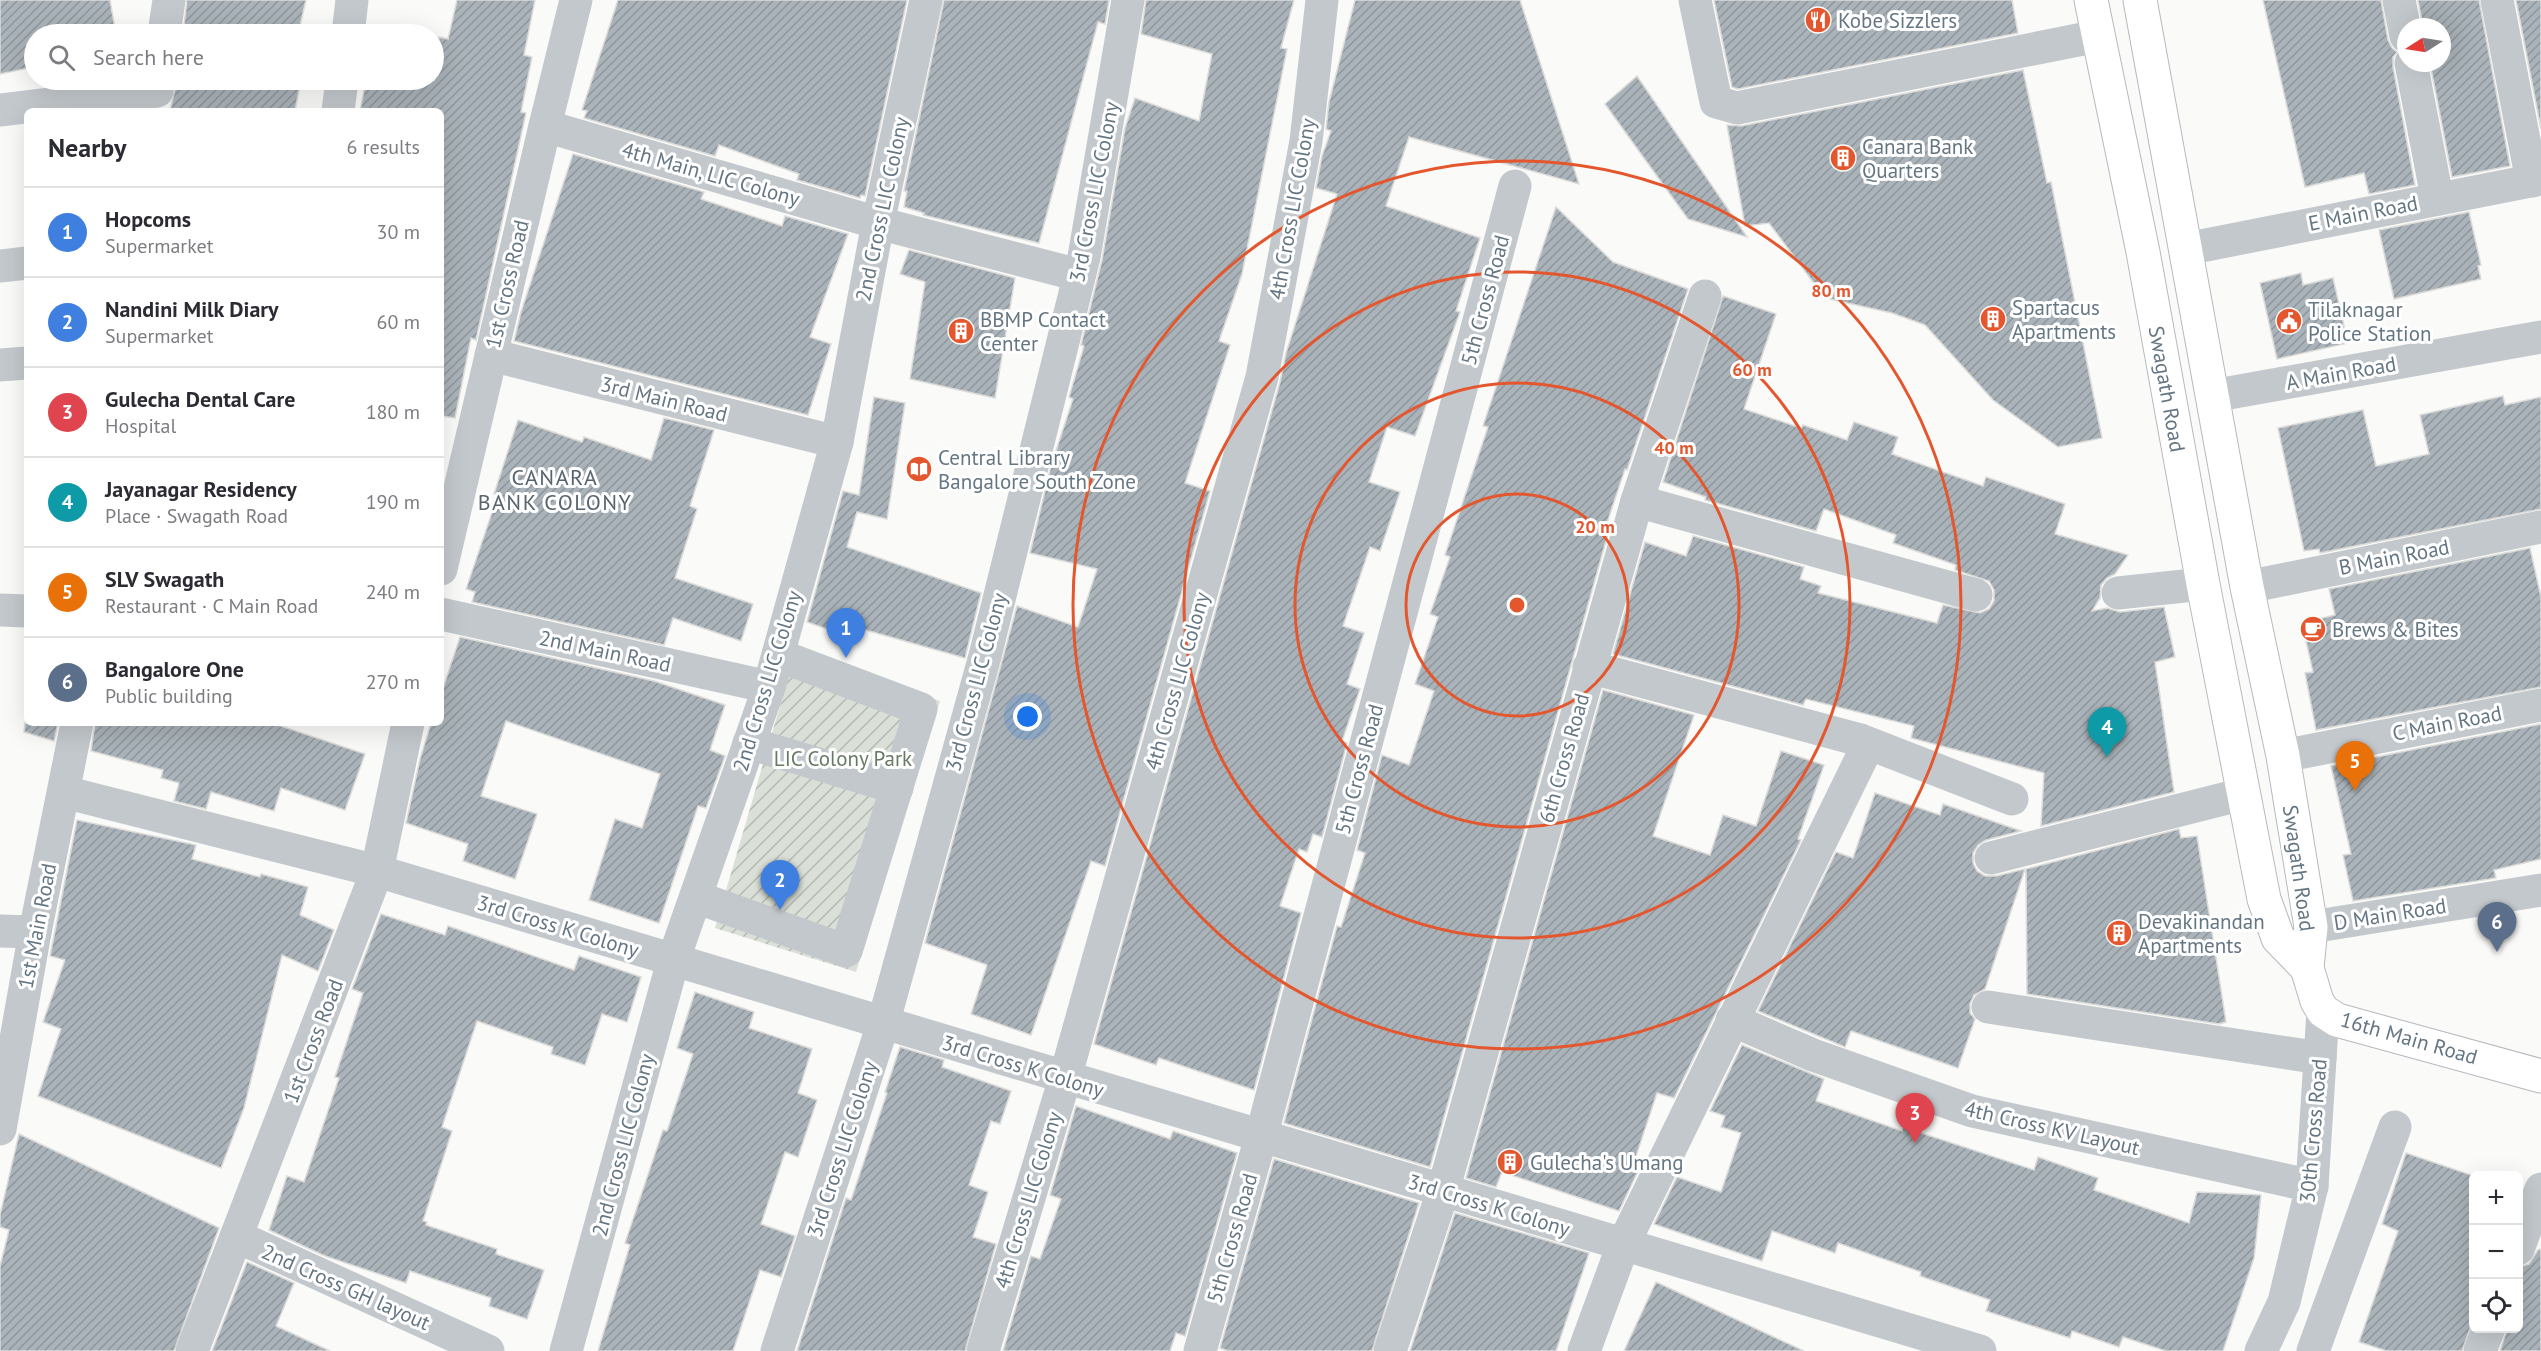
<!DOCTYPE html>
<html lang="en">
<head>
<meta charset="utf-8">
<style>
	:root { --surface:#fff; --page:#f7f7f7; --text:#2b2b33; --muted:#7c7c81; --line:#e1e1e2; --accent:#e4572e }
	body { margin:0; font-family:"PT Sans",sans-serif; background:var(--page); color:var(--text) }
	.controls { position:absolute; right:18px; bottom:18px; display:grid; overflow:hidden; border-radius:9px; box-shadow:0 6px 24px #0002 }
	.controls button { width:54px; height:54px; display:grid; place-items:center; padding:0; border:0; border-bottom:2px solid var(--line); background:var(--surface); color:var(--text); font:30px sans-serif }
	.compass { position:absolute; left:2397px; top:18px; width:54px; height:54px; border-radius:50%; background:var(--surface); box-shadow:0 6px 24px #0002; rotate:258deg }
	.you { position:absolute; left:1028px; top:717px; width:21px; height:21px; margin:-15px; border:4px solid #fff; border-radius:50%; background:#1a73e8; box-shadow:0 0 0 9px #1a73e833 }
	.badge { display:grid; place-items:center; width:39px; height:39px; border-radius:50%; background:var(--accent); color:#fff; font-size:20px; font-weight:700 }
	.pin { position:absolute; translate:-50% -50px; filter:drop-shadow(0 2px 3px #0008) }
	.pin::after { content:''; position:absolute; top:32px; width:21px; height:18px; background:inherit; clip-path:polygon(0 0,100% 0,50% 100%) }
	.list { margin:0; padding:0; list-style:none }
	h2 { display:flex; justify-content:space-between; align-items:center; height:78px; margin:0; padding:0 24px; font-size:26px }
	h2 small { font-size:20px; font-weight:400; color:var(--muted) }
	.list li { display:grid; grid-template-columns:39px 1fr auto; gap:18px; align-items:center; box-sizing:border-box; height:90px; padding:0 24px; border-top:2px solid var(--line) }
	.list b { display:block; font-size:22px; white-space:nowrap }
	.list p { margin:0; font-size:20px; white-space:nowrap; color:var(--muted) }
	.list em { font-size:20px; font-style:normal; color:var(--muted) }
	.icon { flex:none; width:33px; height:33px; fill:none; stroke:currentColor; stroke-width:2; stroke-linecap:round; stroke-linejoin:round }
	.map { position:relative; flex:none; width:2541px; height:1351px; overflow:hidden }
	.search { position:absolute; background:var(--surface); box-shadow:0 6px 24px #0002; left:24px; top:24px; width:420px; height:66px; display:flex; align-items:center; gap:15px; box-sizing:border-box; padding:0 21px; border-radius:33px; color:var(--muted); font-size:22px }
	.panel { position:absolute; background:var(--surface); box-shadow:0 6px 24px #0002; left:24px; top:108px; width:420px; height:618px; border-radius:9px }
	.map>svg:first-child { display:block }
	.garden { fill:url(#garden-furrows) }
	.building { fill:url(#building-hatch); stroke:#dcdcda; stroke-width:1.5 }
	.lines { fill:none; stroke-linecap:round; stroke-linejoin:round }
	.major-casing { stroke:#b5babe; stroke-width:35 }
	.minor { stroke:#c3c8cc; stroke-width:33 }
	.major { stroke:#fff; stroke-width:33 }
	.ring { fill:none; stroke:#e4572e; stroke-width:3 }
	.labels { text-anchor:middle; dominant-baseline:central; stroke-width:6; stroke-linejoin:round; paint-order:stroke }
	.poi-label { font-size:21px; fill:#657683; stroke:#fff; text-anchor:start }
	.street-label { font-size:21px; fill:#657683; stroke:#fff }
	.park-label { font-size:21px; fill:#687a64; stroke:#fff }
	.neighbourhood-label { font-size:22px; letter-spacing:1.5px; fill:#57646e; stroke:#fff }
	.centre { fill:#e4572e; stroke:#fff; stroke-width:3 }
	.ring-label { font-size:18px; text-anchor:middle; font-weight:bold; fill:#e4572e; stroke:#fff; stroke-width:6; stroke-linejoin:round; paint-order:stroke }
</style>
</head>
<body>
<div class="map">
<svg width="2541" height="1351" viewBox="0 0 2541 1351">
	<defs>
		<pattern id="garden-furrows" width="10" height="10" patternUnits="userSpaceOnUse" patternTransform="scale(1.5)"><rect width="10" height="10" fill="#dadfd7"/><path d="M-1 1l2-2M0 10L10 0M9 11l2-2" fill="none" stroke="#b4b9b4"/></pattern>
		<pattern id="building-hatch" width="6" height="6" patternUnits="userSpaceOnUse" patternTransform="scale(1.5)"><rect width="6" height="6" fill="#aab3b9"/><path d="M-1 1l2-2M0 6l6-6M5 7l2-2" fill="none" stroke="#8e969c"/></pattern>
	</defs>
	<rect width="100%" height="100%" fill="#fafaf8"/>
	<polygon class="garden" points="794,658 940,701 856,972 715,928"/>
	<g class="building">
		<polygon points="0,0 110,0 116,34 34,34 34,67 0,74"/>
		<polygon points="187,0 306,0 299,30 311,32 310,34 183,34"/>
		<polygon points="457,0 535,0 524,55 532,57 521,112 526,113 476,340 471,338 455,418 441,416 441,111 360,111 366,80 434,80 434,64 439,37 448,39"/>
		<polygon points="618,0 907,0 865,196 861,195 860,198 797,180 799,174 719,145 715,156 584,118 587,111 582,110"/>
		<polygon points="944,0 1109,0 1105,24 1098,22 1039,243 923,215 924,213 904,207 907,191 904,191"/>
		<polygon points="1146,0 1294,0 1281,48 1287,49 1242,274 1219,341 1230,345 1185,483 1210,491 1105,866 1091,861 1031,1035 971,1014 987,965 925,943 1017,606 1078,627 1097,569 1030,553 1051,466 1073,399 1069,397 1084,346 1081,345 1102,260 1125,128 1135,98 1199,121 1212,54 1141,34"/>
		<polygon points="1355,0 1520,0 1579,184 1409,137 1386,206 1480,238 1456,311 1460,312 1415,436 1387,427 1369,482 1400,492 1380,551 1370,547 1343,626 1364,633 1347,684 1360,689 1342,741 1347,743 1322,837 1313,834 1307,852 1299,849 1280,906 1301,913 1254,1090 1159,1058 1156,1065 1094,1044 1280,382 1286,353 1337,194 1316,188 1322,156 1331,131 1326,129 1329,102"/>
		<polygon points="1714,0 2012,0 2018,33 1738,89 1732,87"/>
		<polygon points="2263,0 2381,0 2388,40 2392,48 2397,52 2393,57 2393,67 2415,185 2369,194 2364,173 2305,187"/>
		<polygon points="2418,0 2479,0 2510,166 2452,177 2430,63 2442,63 2442,27 2423,27"/>
		<polygon points="2516,0 2541,0 2541,129"/>
		<polygon points="2023,70 2047,183 2051,182 2102,438 2058,447 1993,400 1925,325 1892,313 1825,298 1769,223 1745,226 1727,125 1741,126"/>
		<polygon points="1637,76 1747,237 1688,219 1605,104"/>
		<polygon points="177,80 301,80 295,111 170,111"/>
		<polygon points="573,154 704,192 701,199 782,226 785,216 848,234 810,337 831,344 808,415 514,341 521,312"/>
		<polygon points="1556,207 1613,262 1688,289 1627,470 1625,469 1605,529 1609,530 1430,1167 1284,1123 1337,926 1341,927 1365,853 1357,850 1382,755 1409,765 1434,691 1415,684 1438,617 1430,614 1450,557 1445,555 1488,427 1483,426"/>
		<polygon points="2469,212 2481,265 2478,266 2481,279 2394,299 2379,230"/>
		<polygon points="909,250 1015,278 995,398 910,379 925,282 900,274"/>
		<polygon points="2301,273 2303,285 2333,278 2348,343 2277,359 2260,283"/>
		<polygon points="1723,296 1776,314 1744,409 1801,428 1803,425 1847,440 1854,422 1898,437 1892,454 1983,486 1986,477 2065,504 2055,534 2128,555 2115,574 2107,578 2101,585 2100,598 2092,611 2107,608 2120,612 2164,607 2175,657 2155,662 2174,792 2041,826 2044,773 1911,738 1914,726 1806,699 1803,705 1613,654 1645,542 1686,556 1693,536 1804,567 1800,579 1821,586 1818,593 1937,623 1943,605 1980,613 1989,609 1994,601 1994,590 1989,581 1955,570 1956,565 1893,543 1896,535 1824,509 1816,531 1705,500 1706,497 1663,482"/>
		<polygon points="2503,396 2505,405 2541,397 2541,509 2320,553 2319,549 2304,551 2278,428 2363,410 2376,466 2429,454 2420,415"/>
		<polygon points="874,397 905,403 887,519 857,512 847,547 981,593 965,658 851,626 847,636 807,622 843,491 859,495"/>
		<polygon points="664,418 714,430 690,506 697,509 675,578 753,604 741,641 673,618 664,645 472,602 475,592 466,589 498,495 494,494 518,420 582,442 584,437 651,460"/>
		<polygon points="2530,548 2541,597 2541,687 2316,730 2305,673 2313,672 2302,623 2335,615 2329,589"/>
		<polygon points="460,637 654,681 725,705 710,750 725,756 706,808 698,806 659,923 589,900 615,819 642,828 660,774 506,721 481,796 537,814 515,879 463,861 468,844 406,823 420,759 431,723 441,723 441,694"/>
		<polygon points="1603,690 1694,715 1653,836 1710,855 1723,815 1756,826 1781,751 1824,765 1798,839 1801,840 1674,1098 1657,1093 1635,1159 1637,1160 1636,1163 1641,1165 1619,1211 1502,1172 1496,1187 1466,1178"/>
		<polygon points="25,723 58,723 54,741 24,732"/>
		<polygon points="95,723 272,723 365,754 345,810 281,788 274,811 211,792 206,809 174,801 179,783 161,778 163,770 91,751"/>
		<polygon points="2541,724 2541,859 2494,870 2496,878 2353,901 2343,855 2351,854 2331,766"/>
		<polygon points="1875,793 1940,815 1943,804 2021,831 1986,840 1978,845 1973,853 1973,863 1977,871 1985,876 1996,876 2025,869 1985,989 1974,995 1970,1004 1970,1013 1975,1019 1958,1068 1851,1031 1845,1047 1758,1011 1836,852 1853,858"/>
		<polygon points="77,820 196,845 192,859 260,877 261,874 308,887 300,915 334,930 318,971 282,955 244,1108 221,1168 38,1096 61,1029 43,1022 65,960 50,956"/>
		<polygon points="2179,829 2181,838 2197,836 2226,1022 2219,1024 2027,994 2026,869"/>
		<polygon points="381,914 445,935 448,926 574,970 579,956 641,977 627,1022 602,1014 585,1065 551,1054 553,1047 477,1021 442,1127 452,1131 423,1221 427,1222 426,1225 497,1249 496,1254 544,1270 527,1319 489,1306 491,1298 410,1271 406,1283 325,1256 269,1230 287,1176 304,1182 339,1078 335,1077 363,993 352,989"/>
		<polygon points="695,992 754,1012 749,1028 812,1049 798,1093 817,1100 798,1157 785,1152 761,1224 795,1236 781,1277 760,1270 733,1351 598,1351 630,1245 625,1243 663,1130 667,1131 693,1054 677,1048"/>
		<polygon points="1742,1045 1824,1079 1816,1101 1902,1131 1903,1127 2034,1170 2038,1157 2098,1178 2094,1190 2189,1223 2197,1192 2261,1195 2254,1258 2223,1351 2166,1351 2123,1337 2119,1347 2072,1331 2070,1338 1986,1311 1990,1300 1920,1276 1921,1272 1838,1243 1835,1253 1772,1231 1762,1261 1654,1224 1677,1177 1721,1192 1741,1133 1721,1127 1725,1116 1710,1111"/>
		<polygon points="900,1047 944,1060 942,1067 1011,1091 1000,1124 991,1121 969,1185 988,1192 973,1237 996,1244 965,1351 797,1351 846,1198 851,1200 887,1093 885,1092"/>
		<polygon points="1076,1106 1170,1139 1173,1131 1237,1153 1185,1336 1176,1333 1170,1351 1003,1351 1031,1256 1040,1259 1061,1199 1050,1195"/>
		<polygon points="19,1134 219,1228 174,1351 0,1351 0,1266 9,1230 0,1227 0,1215"/>
		<polygon points="2406,1153 2474,1176 2474,1318 2462,1351 2387,1351 2359,1342 2398,1231 2382,1224"/>
		<polygon points="1274,1159 1419,1203 1372,1351 1228,1351 1220,1348"/>
		<polygon points="1455,1213 1589,1253 1556,1351 1410,1351"/>
		<polygon points="2541,1249 2541,1351 2500,1351 2507,1329 2518,1329 2518,1267 2529,1264 2538,1250"/>
		<polygon points="247,1262 294,1283 276,1326 330,1351 212,1351"/>
		<polygon points="1656,1282 1804,1351 1624,1351"/>
	</g>
	<g class="lines">
		<defs>
			<g id="major">
				<polyline points="2091,0 2143,252 2203,584 2264,899 2278,938 2307,968"/>
				<polyline points="2140,0 2247,587 2283,756 2311,927 2307,968 2317,1001 2323,1011 2337,1020 2541,1076"/>
			</g>
		</defs>
		<use href="#major" class="major-casing"/>
		<g class="minor">
			<polyline points="1695,0 1716,102 1737,108 2098,36"/>
			<polyline points="2399,0 2406,36"/>
			<polyline points="2497,0 2532,181"/>
			<polyline points="164,34 169,0"/>
			<polyline points="348,34 352,0"/>
			<polyline points="2411,63 2437,197"/>
			<polyline points="0,110 157,91"/>
			<polyline points="338,111 342,80"/>
			<polyline points="545,126 878,223 1079,275"/>
			<polyline points="2186,249 2541,179"/>
			<polyline points="0,266 27,263"/>
			<polyline points="491,355 837,442"/>
			<polyline points="0,365 27,363"/>
			<polyline points="2212,396 2541,337"/>
			<polyline points="1637,501 1705,296"/>
			<polyline points="441,569 545,126 576,0"/>
			<polyline points="2247,587 2541,527"/>
			<polyline points="2118,593 2203,584"/>
			<polyline points="0,610 27,611"/>
			<polyline points="441,614 769,687"/>
			<polyline points="1860,740 2012,799"/>
			<polyline points="749,743 897,788"/>
			<polyline points="2283,756 2541,705"/>
			<polyline points="64,792 377,871 1980,1351"/>
			<polyline points="1991,858 2243,794"/>
			<polyline points="696,897 846,951 921,709 778,655"/>
			<polyline points="2311,927 2541,890"/>
			<polyline points="0,931 35,932"/>
			<polyline points="1988,1007 2320,1058"/>
			<polyline points="1732,1020 1813,1055 1972,1111 2312,1186"/>
			<polyline points="0,1129 35,932 77,723"/>
			<polyline points="238,1237 488,1351"/>
			<polyline points="2518,1249 2541,1189"/>
			<polyline points="192,1351 377,871 408,723"/>
			<polyline points="566,1351 673,961 769,687 837,442 878,223 926,0"/>
			<polyline points="777,1351 883,1024 985,656 1084,257 1128,0"/>
			<polyline points="983,1351 1065,1078 1262,377 1306,141 1322,0"/>
			<polyline points="1200,1351 1261,1137 1515,186"/>
			<polyline points="1390,1351 1443,1191 1637,501 1976,595"/>
			<polyline points="1584,1351 1623,1245 1865,751 1865,745 1860,740 1589,667"/>
			<polyline points="2261,1351 2284,1302 2312,1186 2323,1011"/>
			<polyline points="2313,1351 2395,1127"/>
			<polyline points="2480,1351 2489,1328"/>
		</g>
		<use href="#major" class="major"/>
	</g>
	<g class="ring">
		<circle cx="1517" cy="605" r="111"/>
		<circle cx="1517" cy="605" r="222"/>
		<circle cx="1517" cy="605" r="333"/>
		<circle cx="1517" cy="605" r="444"/>
	</g>
	<defs>
		<symbol id="restaurant-disc" viewBox="-11 -11 22 22"><circle r="9.5" fill="#e4572e" stroke="#fff"/><path d="M-5-6h1v4h1v-4h1v4h1v-4h1v5L-1.5 .5V6h-2V.5L-5-1ZM5-6V6H3V1.5H1.5Q1.5-4 5-6Z" fill="#fff"/></symbol>
		<symbol id="building-disc" viewBox="-11 -11 22 22"><circle r="9.5" fill="#e4572e" stroke="#fff"/><path d="M-4-6H4V6H1V3H-1V6H-4ZM-2.5-4.3h1.7v1.8h-1.7ZM.8-4.3h1.7v1.8H.8ZM-2.5-1h1.7V.8h-1.7ZM.8-1h1.7V.8H.8Z" fill="#fff"/></symbol>
		<symbol id="civic-disc" viewBox="-11 -11 22 22"><circle r="9.5" fill="#e4572e" stroke="#fff"/><path d="M-.6-6.5H3V-4.5H.6V-3L4-1V1h2V6H-6V1h2V-1L-.6-3ZM-1.2 2.5V6h2.4V2.5Z" fill="#fff"/></symbol>
		<symbol id="library-disc" viewBox="-11 -11 22 22"><circle r="9.5" fill="#e4572e" stroke="#fff"/><path d="M-6-4Q-3-5.5-.7-3.5V5Q-3 3-6 4ZM6-4Q3-5.5 .7-3.5V5Q3 3 6 4Z" fill="#fff"/></symbol>
		<symbol id="cafe-disc" viewBox="-11 -11 22 22"><circle r="9.5" fill="#e4572e" stroke="#fff"/><path d="M-5.5-4.5H6V0H3Q3 3.5 0 3.5H-2.5Q-5.5 3.5-5.5 0ZM3-3.2v2h1.7v-2ZM-6 4.5H4V6H-6Z" fill="#fff"/></symbol>
	</defs>
	<g fill-rule="evenodd">
		<use href="#restaurant-disc" x="1803" y="5" width="30" height="30"/>
		<use href="#building-disc" x="1828" y="143" width="30" height="30"/>
		<use href="#building-disc" x="1978" y="304" width="30" height="30"/>
		<use href="#civic-disc" x="2274" y="306" width="30" height="30"/>
		<use href="#building-disc" x="946" y="316" width="30" height="30"/>
		<use href="#library-disc" x="904" y="454" width="30" height="30"/>
		<use href="#cafe-disc" x="2298" y="614" width="30" height="30"/>
		<use href="#building-disc" x="2104" y="918" width="30" height="30"/>
		<use href="#building-disc" x="1495" y="1147" width="30" height="30"/>
	</g>
	<g class="labels">
		<g class="poi-label">
			<text x="1838" y="20">Kobe Sizzlers</text>
			<text x="1862" y="146">Canara Bank<tspan x="1862" dy="24">Quarters</tspan></text>
			<text x="2012" y="307">Spartacus<tspan x="2012" dy="24">Apartments</tspan></text>
			<text x="2308" y="309">Tilaknagar<tspan x="2308" dy="24">Police Station</tspan></text>
			<text x="980" y="319">BBMP Contact<tspan x="980" dy="24">Center</tspan></text>
			<text x="938" y="457">Central Library<tspan x="938" dy="24">Bangalore South Zone</tspan></text>
			<text x="2332" y="629">Brews &amp; Bites</text>
			<text x="2138" y="921">Devakinandan<tspan x="2138" dy="24">Apartments</tspan></text>
			<text x="1530" y="1162">Gulecha's Umang</text>
		</g>
		<g class="street-label">
			<text transform="translate(711 174) rotate(16)">4th Main, LIC Colony</text>
			<text transform="translate(1094 192) rotate(-79)">3rd Cross LIC Colony</text>
			<text transform="translate(882 209) rotate(-78)">2nd Cross LIC Colony</text>
			<text transform="translate(1292 209) rotate(-80)">4th Cross LIC Colony</text>
			<text transform="translate(2363 213) rotate(-11)">E Main Road</text>
			<text transform="translate(507 284) rotate(-77)">1st Cross Road</text>
			<text transform="translate(1485 300) rotate(-75)">5th Cross Road</text>
			<text transform="translate(2341 373) rotate(-10)">A Main Road</text>
			<text transform="translate(2167 389) rotate(80)">Swagath Road</text>
			<text transform="translate(664 399) rotate(14)">3rd Main Road</text>
			<text transform="translate(2394 557) rotate(-11)">B Main Road</text>
			<text transform="translate(605 651) rotate(12)">2nd Main Road</text>
			<text transform="translate(767 681) rotate(-73)">2nd Cross LIC Colony</text>
			<text transform="translate(1177 681) rotate(-74)">4th Cross LIC Colony</text>
			<text transform="translate(976 682) rotate(-75)">3rd Cross LIC Colony</text>
			<text transform="translate(2447 723) rotate(-11)">C Main Road</text>
			<text transform="translate(1564 758) rotate(-74)">6th Cross Road</text>
			<text transform="translate(1359 769) rotate(-75)">5th Cross Road</text>
			<text transform="translate(2299 868) rotate(82)">Swagath Road</text>
			<text transform="translate(2390 914) rotate(-9)">D Main Road</text>
			<text transform="translate(37 926) rotate(-79)">1st Main Road</text>
			<text transform="translate(558 926) rotate(17)">3rd Cross K Colony</text>
			<text transform="translate(2409 1038) rotate(16)">16th Main Road</text>
			<text transform="translate(313 1041) rotate(-69)">1st Cross Road</text>
			<text transform="translate(1023 1066) rotate(17)">3rd Cross K Colony</text>
			<text transform="translate(2052 1128) rotate(13)">4th Cross KV Layout</text>
			<text transform="translate(2313 1131) rotate(-85)">30th Cross Road</text>
			<text transform="translate(623 1145) rotate(-75)">2nd Cross LIC Colony</text>
			<text transform="translate(842 1149) rotate(-72)">3rd Cross LIC Colony</text>
			<text transform="translate(1028 1200) rotate(-73)">4th Cross LIC Colony</text>
			<text transform="translate(1489 1205) rotate(17)">3rd Cross K Colony</text>
			<text transform="translate(1232 1238) rotate(-74)">5th Cross Road</text>
			<text transform="translate(346 1287) rotate(24)">2nd Cross GH layout</text>
		</g>
		<g class="park-label">
			<text x="843" y="758">LIC Colony Park</text>
		</g>
		<g class="neighbourhood-label">
			<text x="555" y="477">CANARA<tspan x="555" dy="25">BANK COLONY</tspan></text>
		</g>
	</g>
	<circle cx="1517" cy="605" r="9" class="centre"/>
	<g class="ring-label">
		<text x="1831" y="297">80 m</text>
		<text x="1752" y="376">60 m</text>
		<text x="1674" y="454">40 m</text>
		<text x="1595" y="533">20 m</text>
	</g>
</svg>
<div class="controls">
<button>+</button>
<button>−</button>
<button><svg class="icon" aria-label="locate" viewBox="0 0 24 24"><circle cx="12" cy="12" r="6"/><path d="M12 2v4M12 18v4M2 12h4M18 12h4"/></svg></button>
</div>
<svg class="compass" viewBox="-18 -18 36 36"><path d="M0-13l5 13h-10z" fill="#e53935"/><path d="M0 13l5-13h-10z" fill="#7c7c81"/></svg>
<div class="you"></div>
<div class="pin badge" style="left:846px;top:658px;background:#3f7fe0">1</div>
<div class="pin badge" style="left:780px;top:910px;background:#3f7fe0">2</div>
<div class="pin badge" style="left:1915px;top:1143px;background:#e0444e">3</div>
<div class="pin badge" style="left:2107px;top:757px;background:#0f9aa8">4</div>
<div class="pin badge" style="left:2355px;top:791px;background:#e8710a">5</div>
<div class="pin badge" style="left:2497px;top:952px;background:#5c6f8a">6</div>
<div class="search"><svg class="icon" aria-label="search" viewBox="0 0 24 24"><circle cx="10" cy="10" r="6"/><path d="M15 15l6 6"/></svg>Search here</div>
<section class="panel">
<h2>Nearby<small>6 results</small></h2>
<ul class="list">
<li><span class="badge" style="background:#3f7fe0">1</span><div><b>Hopcoms</b><p>Supermarket</p></div><em>30 m</em></li>
<li><span class="badge" style="background:#3f7fe0">2</span><div><b>Nandini Milk Diary</b><p>Supermarket</p></div><em>60 m</em></li>
<li><span class="badge" style="background:#e0444e">3</span><div><b>Gulecha Dental Care</b><p>Hospital</p></div><em>180 m</em></li>
<li><span class="badge" style="background:#0f9aa8">4</span><div><b>Jayanagar Residency</b><p>Place · Swagath Road</p></div><em>190 m</em></li>
<li><span class="badge" style="background:#e8710a">5</span><div><b>SLV Swagath</b><p>Restaurant · C Main Road</p></div><em>240 m</em></li>
<li><span class="badge" style="background:#5c6f8a">6</span><div><b>Bangalore One</b><p>Public building</p></div><em>270 m</em></li>
</ul>
</section>
</div>
</body>
</html>
